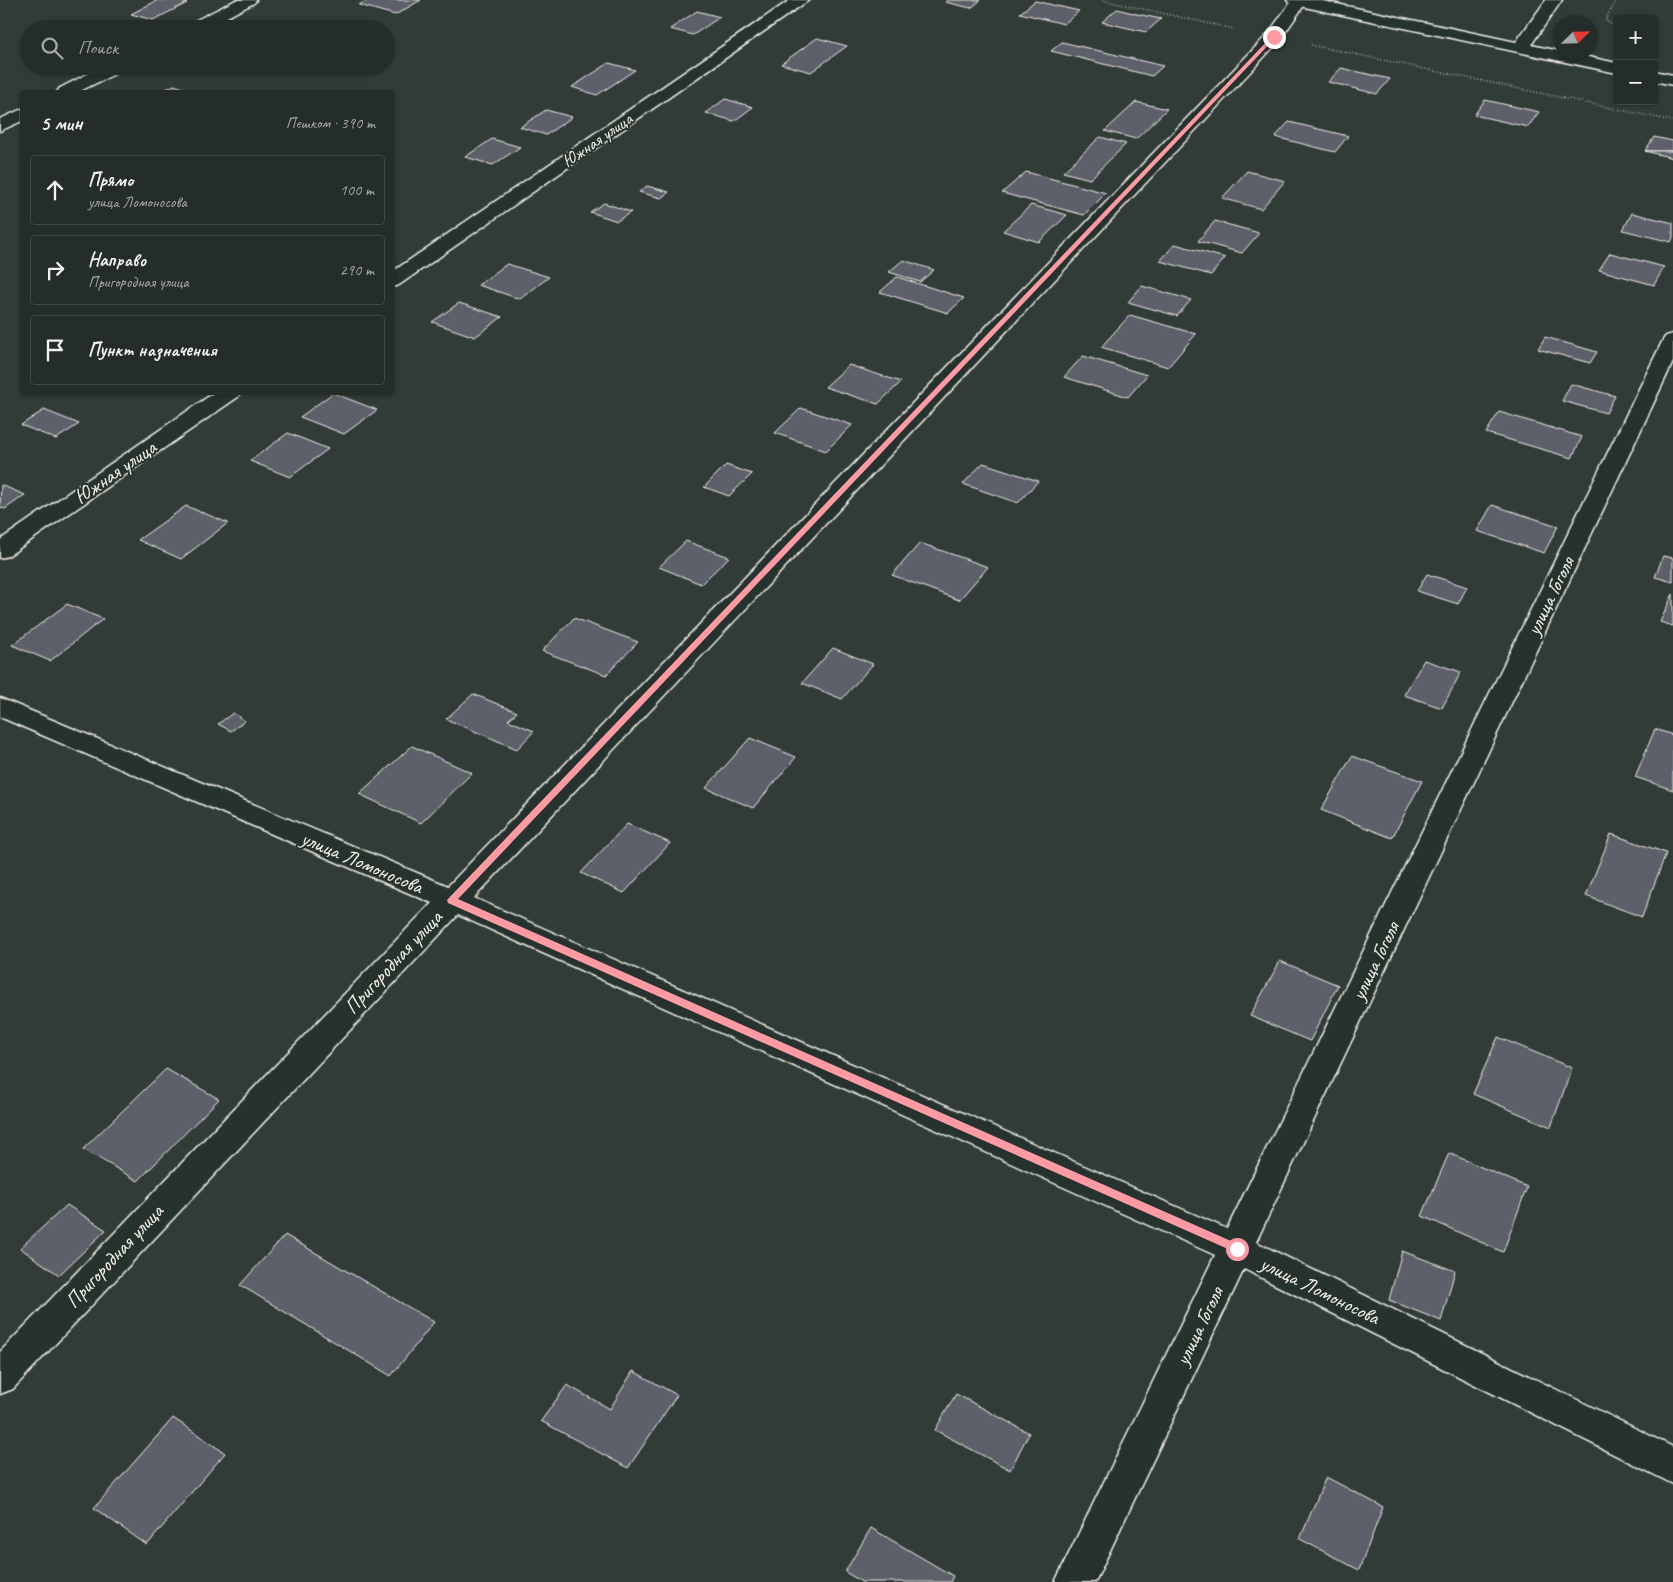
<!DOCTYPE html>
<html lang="ru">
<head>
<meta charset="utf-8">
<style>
	:root { --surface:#252d2b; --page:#2d3533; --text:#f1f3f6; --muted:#a3a8a9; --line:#424947 }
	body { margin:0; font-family:Caveat,sans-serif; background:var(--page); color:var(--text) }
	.controls { position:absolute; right:15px; top:15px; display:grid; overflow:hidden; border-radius:5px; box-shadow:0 1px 4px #0004 }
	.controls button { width:45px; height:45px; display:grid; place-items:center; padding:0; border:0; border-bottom:1px solid var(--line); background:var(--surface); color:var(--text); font:25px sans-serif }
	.compass { position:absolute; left:1553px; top:15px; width:45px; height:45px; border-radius:50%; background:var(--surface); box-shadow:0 1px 4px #0004; rotate:67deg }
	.stop { position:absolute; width:15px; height:15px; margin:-11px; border:4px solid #ff9aa2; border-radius:50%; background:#fff }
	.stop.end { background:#ff9aa2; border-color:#fff; box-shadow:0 1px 5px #0008 }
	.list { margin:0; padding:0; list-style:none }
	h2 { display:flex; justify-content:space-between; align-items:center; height:65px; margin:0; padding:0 20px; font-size:21px }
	h2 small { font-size:16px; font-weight:400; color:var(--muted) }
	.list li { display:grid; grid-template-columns:32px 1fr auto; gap:15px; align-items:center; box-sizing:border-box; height:70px; margin:0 10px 10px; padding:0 10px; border:1px solid var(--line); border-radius:5px }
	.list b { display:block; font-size:19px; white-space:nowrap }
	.list p { margin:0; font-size:16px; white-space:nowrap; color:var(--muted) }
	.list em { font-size:16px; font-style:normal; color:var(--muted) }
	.icon { flex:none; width:28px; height:28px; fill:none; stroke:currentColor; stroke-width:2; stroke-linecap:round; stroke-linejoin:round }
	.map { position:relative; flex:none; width:1673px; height:1582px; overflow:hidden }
	.search { position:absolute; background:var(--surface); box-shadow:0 1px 4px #0004; left:20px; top:20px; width:375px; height:55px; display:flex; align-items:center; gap:12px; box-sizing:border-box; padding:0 18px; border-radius:28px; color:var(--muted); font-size:19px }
	.panel { position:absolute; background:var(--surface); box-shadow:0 1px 4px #0004; left:20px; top:90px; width:375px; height:305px; border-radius:5px }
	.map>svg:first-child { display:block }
	.building { fill:#5d5e6a; stroke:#f4f1e8 }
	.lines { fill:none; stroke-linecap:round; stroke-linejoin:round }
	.minor-casing { stroke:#f4f1e8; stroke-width:3 }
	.secondary-casing { stroke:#f4f1e8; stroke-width:3 }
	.path { stroke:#f4f1e8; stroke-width:2; stroke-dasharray:0.5 2.5; stroke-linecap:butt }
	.minor { fill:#26332d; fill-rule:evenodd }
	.secondary { fill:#26332d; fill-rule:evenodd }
	.route { fill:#ff9aa2 }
	.labels { text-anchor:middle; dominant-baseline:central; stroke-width:4; stroke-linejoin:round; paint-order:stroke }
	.far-street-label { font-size:18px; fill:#f4f1e8; stroke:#26332d }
	.street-label { font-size:21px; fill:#f4f1e8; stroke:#26332d }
</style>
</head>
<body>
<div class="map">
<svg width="1673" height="1582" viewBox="0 0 1673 1582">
	<rect width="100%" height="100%" fill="#313c39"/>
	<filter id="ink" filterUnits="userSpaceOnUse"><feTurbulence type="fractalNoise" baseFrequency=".02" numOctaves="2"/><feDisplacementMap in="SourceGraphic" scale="10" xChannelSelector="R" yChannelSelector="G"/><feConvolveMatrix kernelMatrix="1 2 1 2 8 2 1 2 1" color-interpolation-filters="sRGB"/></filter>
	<g filter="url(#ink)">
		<g class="building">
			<polygon points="158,0 176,0 187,3 153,20 131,14"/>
			<polygon points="368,0 421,0 395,15 359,5"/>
			<polygon points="948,0 981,0 971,8 945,2"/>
			<polygon points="1035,1 1079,11 1064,24 1020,13"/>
			<polygon points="1117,9 1137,14 1161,19 1146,32 1102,22"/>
			<polygon points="697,11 720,17 693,35 670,29"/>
			<polygon points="294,20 326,29 277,29"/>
			<polygon points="65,22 88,29 52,29"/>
			<polygon points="817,38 847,46 811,72 781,64"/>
			<polygon points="1062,42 1163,66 1152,76 1051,51"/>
			<polygon points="609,63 635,70 597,95 572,87"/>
			<polygon points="211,66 244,66 232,73"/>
			<polygon points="1341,68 1390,79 1377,94 1328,82"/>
			<polygon points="174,85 196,92 160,92"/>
			<polygon points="725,99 753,107 734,121 706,113"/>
			<polygon points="1485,100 1539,112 1528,127 1474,115"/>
			<polygon points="1136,102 1167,109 1136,139 1105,131"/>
			<polygon points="546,110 572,117 546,135 520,127"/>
			<polygon points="1289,122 1348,136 1335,152 1275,137"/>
			<polygon points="1100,137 1126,144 1090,179 1063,172"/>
			<polygon points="1654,137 1673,141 1673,151 1645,151"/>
			<polygon points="492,139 520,147 493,165 465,157"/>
			<polygon points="1645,151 1673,151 1673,158"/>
			<polygon points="1247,171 1285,181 1261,209 1222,198"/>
			<polygon points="1026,172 1106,193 1084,215 1002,193"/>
			<polygon points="647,186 669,192 661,198 639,192"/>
			<polygon points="604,203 631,212 617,221 590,212"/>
			<polygon points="1031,205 1067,215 1039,242 1003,231"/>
			<polygon points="1632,213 1673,223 1673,237 1671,242 1623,230"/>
			<polygon points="1215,221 1259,233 1242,253 1198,241"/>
			<polygon points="1175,244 1225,258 1211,275 1160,261"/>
			<polygon points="1610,253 1664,267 1654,285 1599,270"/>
			<polygon points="903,260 934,270 920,282 889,272"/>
			<polygon points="507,264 549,277 520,299 478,285"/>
			<polygon points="897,277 964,298 948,313 880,292"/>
			<polygon points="1142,286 1191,300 1177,316 1128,302"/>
			<polygon points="459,303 502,317 475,337 432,322"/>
			<polygon points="1130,315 1196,334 1168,367 1101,347"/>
			<polygon points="1545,337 1597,352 1590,363 1538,349"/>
			<polygon points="1083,356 1147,375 1128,397 1064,377"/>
			<polygon points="849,365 901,382 878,404 825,387"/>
			<polygon points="1571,384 1615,396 1606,413 1562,401"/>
			<polygon points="333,393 377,410 344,434 300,417"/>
			<polygon points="801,408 852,425 826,451 775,433"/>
			<polygon points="44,410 79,424 56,439 21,425"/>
			<polygon points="1499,412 1582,437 1572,458 1486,433"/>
			<polygon points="288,433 328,449 290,477 250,461"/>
			<polygon points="983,463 1038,481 1018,503 963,484"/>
			<polygon points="726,465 752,474 729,496 704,487"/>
			<polygon points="1,485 25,495 5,509 0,507"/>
			<polygon points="1492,505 1558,526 1544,553 1477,531"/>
			<polygon points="186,506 228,523 181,559 138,540"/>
			<polygon points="686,541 729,557 701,584 659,567"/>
			<polygon points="920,543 988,567 959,600 892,575"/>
			<polygon points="1663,556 1673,558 1673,582 1655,577"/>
			<polygon points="1427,574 1467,587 1458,604 1417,591"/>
			<polygon points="1673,594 1673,626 1660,622"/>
			<polygon points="67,604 103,619 50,661 12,645"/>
			<polygon points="574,618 638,642 606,675 542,651"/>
			<polygon points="833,648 873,664 842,699 802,683"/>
			<polygon points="1424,660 1461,672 1442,708 1404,695"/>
			<polygon points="473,694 517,712 508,720 534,731 517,749 446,719"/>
			<polygon points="233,713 245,721 231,731 218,724"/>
			<polygon points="1655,729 1673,735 1673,790 1635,777"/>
			<polygon points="750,738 796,757 753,808 706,788"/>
			<polygon points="412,746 472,773 421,823 359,794"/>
			<polygon points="1352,756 1422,781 1392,838 1321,810"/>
			<polygon points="627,824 670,843 624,893 581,873"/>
			<polygon points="1611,834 1666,853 1642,917 1586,896"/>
			<polygon points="1280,961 1338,985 1310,1041 1250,1016"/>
			<polygon points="1498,1037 1572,1068 1551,1127 1473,1094"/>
			<polygon points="166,1069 219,1099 138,1181 83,1149"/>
			<polygon points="1449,1153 1527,1187 1503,1252 1422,1216"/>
			<polygon points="67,1205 106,1230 59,1275 20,1248"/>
			<polygon points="285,1235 434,1322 391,1376 240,1285"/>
			<polygon points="1402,1251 1455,1271 1441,1321 1389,1300"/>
			<polygon points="633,1371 677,1395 628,1468 541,1421 567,1385 610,1409"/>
			<polygon points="956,1394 1029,1433 1010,1470 935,1430"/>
			<polygon points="173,1418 225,1453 147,1545 94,1508"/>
			<polygon points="1326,1477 1383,1507 1359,1570 1300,1539"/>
			<polygon points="871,1528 953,1576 950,1582 862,1582 845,1572"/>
		</g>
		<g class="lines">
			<defs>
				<g id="minor">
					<polygon points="236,0 256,0 254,3 204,29 183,29 185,26"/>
					<polygon points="790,0 809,0 399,285 392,287 392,272"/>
					<polygon points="1292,0 1307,1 1280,40 474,898 1227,1229 1663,340 1666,336 1673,334 1673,362 1256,1242 1673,1447 1673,1484 1244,1269 1095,1582 1055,1582 1215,1255 458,915 13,1389 0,1394 0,1352 432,903 0,717 0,698 448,886 1268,34"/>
					<polygon points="103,66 125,66 123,70 78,92 57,92 60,88"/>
					<polygon points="22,109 22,121 0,131 0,119"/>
					<polygon points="215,392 240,392 238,397 8,556 0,558 0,540"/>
				</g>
				<g id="secondary">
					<polygon points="1287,0 1318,0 1516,42 1546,0 1562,0 1531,45 1617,63 1617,73 1295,5 1289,3"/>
					<polygon points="1654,71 1673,75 1673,85 1654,81"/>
				</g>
			</defs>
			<use href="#minor" class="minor-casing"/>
			<use href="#secondary" class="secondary-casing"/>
			<g class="path">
				<polyline points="1102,0 1234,29"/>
				<polyline points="1617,0 1605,20 1617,28"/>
				<polyline points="1311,45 1673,121"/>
			</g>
			<use href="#minor" class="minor"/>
			<use href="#secondary" class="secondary"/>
		</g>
	</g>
	<polygon class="route" points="1272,36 1276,37 458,899 1240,1245 1240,1252 1237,1253 448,903 447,900"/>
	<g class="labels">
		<g class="far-street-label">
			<text transform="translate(597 140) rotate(-35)">Южная улица</text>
		</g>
		<g class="street-label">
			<text transform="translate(115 472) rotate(-35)">Южная улица</text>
			<text transform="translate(1550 596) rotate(-64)">улица Гоголя</text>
			<text transform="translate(362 862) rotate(23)">улица Ломоносова</text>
			<text transform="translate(1375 961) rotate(-64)">улица Гоголя</text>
			<text transform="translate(393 962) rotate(-47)">Пригородная улица</text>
			<text transform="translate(114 1256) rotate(-47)">Пригородная улица</text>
			<text transform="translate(1320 1290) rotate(26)">улица Ломоносова</text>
			<text transform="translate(1199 1326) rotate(-64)">улица Гоголя</text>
		</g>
	</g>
</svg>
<div class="controls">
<button>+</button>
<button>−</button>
</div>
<svg class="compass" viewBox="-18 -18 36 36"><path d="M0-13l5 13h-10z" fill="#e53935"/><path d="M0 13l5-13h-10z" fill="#a3a8a9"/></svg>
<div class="stop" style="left:1237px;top:1249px"></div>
<div class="stop end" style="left:1274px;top:37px"></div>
<div class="search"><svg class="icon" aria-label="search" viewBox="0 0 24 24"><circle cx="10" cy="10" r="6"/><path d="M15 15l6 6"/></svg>Поиск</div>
<section class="panel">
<h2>5 мин<small>Пешком · 390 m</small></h2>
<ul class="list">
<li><svg class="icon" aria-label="ahead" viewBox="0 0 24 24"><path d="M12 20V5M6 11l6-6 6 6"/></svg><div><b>Прямо</b><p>улица Ломоносова</p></div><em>100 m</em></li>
<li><svg class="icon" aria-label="right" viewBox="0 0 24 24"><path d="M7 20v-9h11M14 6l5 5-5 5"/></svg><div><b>Направо</b><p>Пригородная улица</p></div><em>290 m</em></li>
<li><svg class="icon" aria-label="arrive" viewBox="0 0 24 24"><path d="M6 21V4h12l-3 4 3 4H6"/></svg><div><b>Пункт назначения</b></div></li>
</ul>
</section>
</div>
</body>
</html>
